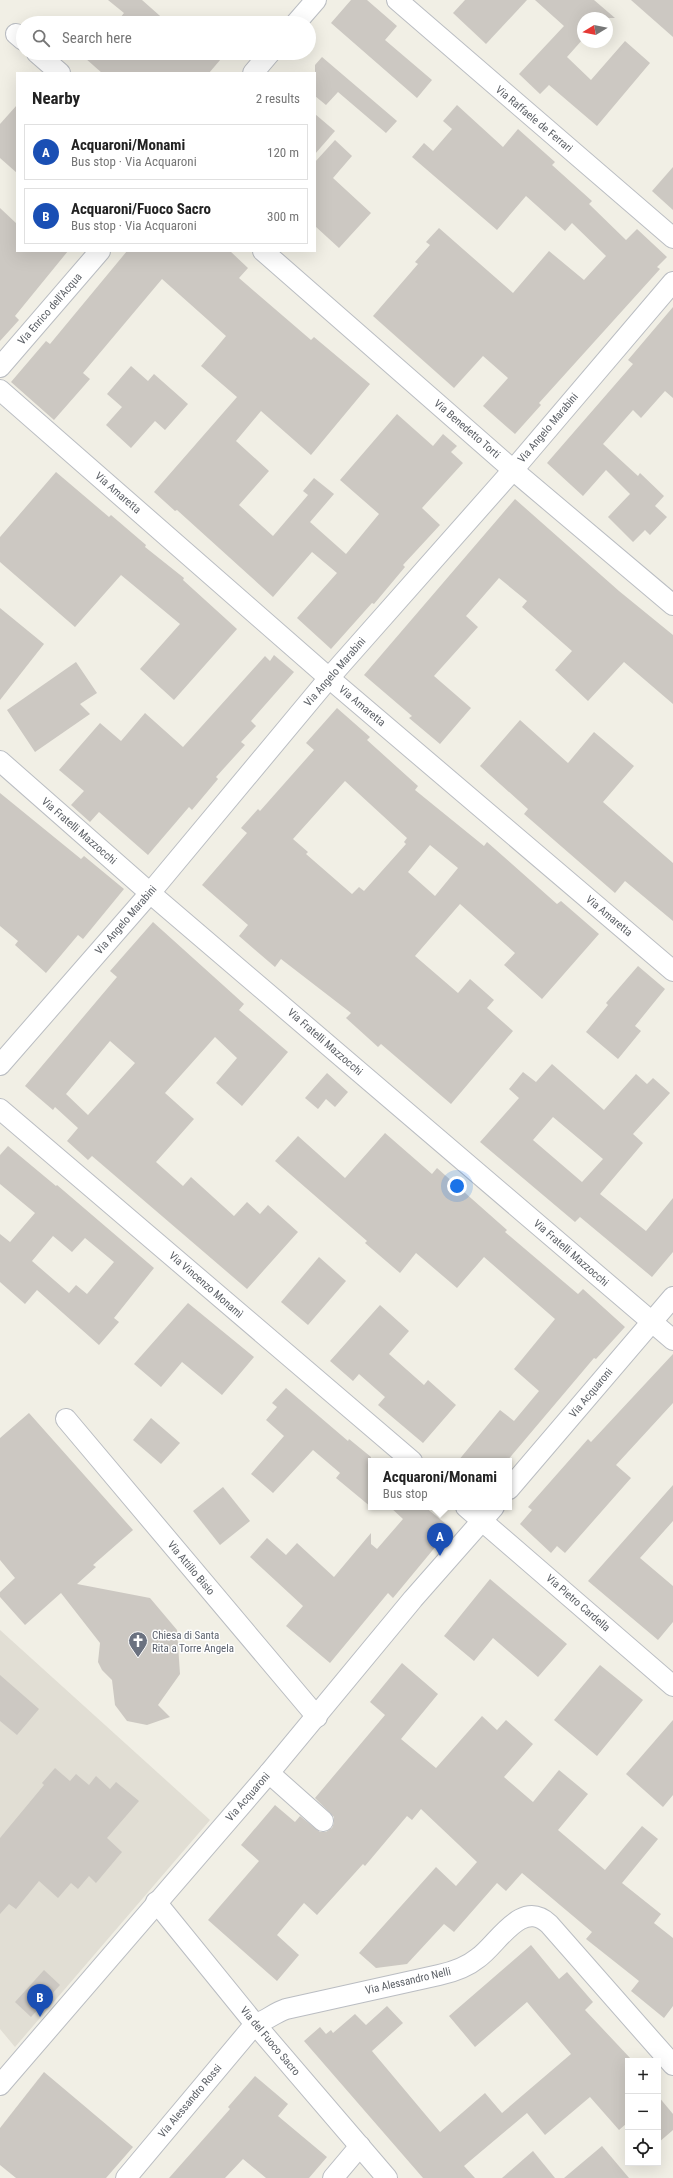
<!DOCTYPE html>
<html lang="en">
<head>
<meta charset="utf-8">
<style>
	:root { --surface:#fff; --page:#f6f6f6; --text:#222; --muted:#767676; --line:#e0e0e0; --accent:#f83c25 }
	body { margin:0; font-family:"Roboto Condensed",sans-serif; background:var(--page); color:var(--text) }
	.controls { position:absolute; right:12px; bottom:12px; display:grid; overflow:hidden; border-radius:0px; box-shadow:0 4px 16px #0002 }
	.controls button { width:36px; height:36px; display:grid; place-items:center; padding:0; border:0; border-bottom:1px solid var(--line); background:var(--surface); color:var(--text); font:20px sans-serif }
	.compass { position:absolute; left:577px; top:12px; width:36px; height:36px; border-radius:50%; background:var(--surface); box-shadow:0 4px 16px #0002; rotate:260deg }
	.you { position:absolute; left:457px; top:1186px; width:14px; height:14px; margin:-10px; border:3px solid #fff; border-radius:50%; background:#1a73e8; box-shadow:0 0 0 6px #1a73e833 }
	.badge { display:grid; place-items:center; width:26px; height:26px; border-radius:50%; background:var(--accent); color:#fff; font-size:13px; font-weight:700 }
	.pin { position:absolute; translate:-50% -33px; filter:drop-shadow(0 1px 2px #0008) }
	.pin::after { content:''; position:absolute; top:21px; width:14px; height:12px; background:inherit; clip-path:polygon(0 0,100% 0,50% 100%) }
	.popup { position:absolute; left:368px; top:1458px; width:144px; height:52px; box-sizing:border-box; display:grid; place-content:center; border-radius:0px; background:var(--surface); filter:drop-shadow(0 1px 3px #0005); font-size:13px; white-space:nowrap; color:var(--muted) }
	.popup b { font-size:15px; color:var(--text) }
	.popup::after { content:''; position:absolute; left:50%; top:100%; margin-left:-8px; border:8px solid transparent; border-top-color:var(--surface) }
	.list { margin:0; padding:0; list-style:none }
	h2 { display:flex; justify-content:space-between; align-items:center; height:52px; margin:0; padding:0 16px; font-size:17px }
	h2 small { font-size:13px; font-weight:400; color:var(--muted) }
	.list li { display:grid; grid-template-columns:26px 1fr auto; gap:12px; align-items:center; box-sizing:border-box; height:56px; margin:0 8px 8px; padding:0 8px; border:1px solid var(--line); border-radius:0px }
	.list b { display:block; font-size:15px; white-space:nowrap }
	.list p { margin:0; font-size:13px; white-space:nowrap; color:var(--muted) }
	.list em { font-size:13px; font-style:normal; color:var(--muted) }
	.icon { flex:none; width:22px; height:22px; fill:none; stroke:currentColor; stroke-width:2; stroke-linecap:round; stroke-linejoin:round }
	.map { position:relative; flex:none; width:673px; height:2178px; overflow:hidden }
	.search { position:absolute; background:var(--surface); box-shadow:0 4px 16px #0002; left:16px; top:16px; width:300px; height:44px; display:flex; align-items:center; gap:10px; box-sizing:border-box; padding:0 14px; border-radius:22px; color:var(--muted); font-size:15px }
	.panel { position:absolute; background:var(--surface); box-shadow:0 4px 16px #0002; left:16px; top:72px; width:300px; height:180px; border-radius:0px }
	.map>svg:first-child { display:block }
	.education { fill:#e1ded4 }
	.building { fill:#ccc8c2; fill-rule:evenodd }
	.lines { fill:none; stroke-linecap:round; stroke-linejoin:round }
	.minor-casing { stroke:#babdc2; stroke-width:22 }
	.minor { stroke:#fff; stroke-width:20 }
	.labels { text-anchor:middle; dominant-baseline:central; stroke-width:3; stroke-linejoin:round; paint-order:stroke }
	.street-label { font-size:11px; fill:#5d6167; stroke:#fff }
	.worship-label { font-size:11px; fill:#5b616d; stroke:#fff; text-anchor:start }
</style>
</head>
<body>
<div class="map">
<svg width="673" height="2178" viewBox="0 0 673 2178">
	<rect width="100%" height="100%" fill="#f1efe5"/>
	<polygon class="education" points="0,1630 210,1820 15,2047 0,2029"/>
	<g class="building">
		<polygon points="108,0 142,0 168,23 116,23 124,13"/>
		<polygon points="351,0 367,0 397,26 385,40 432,80 417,98 331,23"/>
		<polygon points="465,0 527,0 486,44 453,13"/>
		<polygon points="535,0 594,0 615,18 583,18 583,39 567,57 591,80 625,41 650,63 597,126 549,85 540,94 519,74 564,26"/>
		<polygon points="631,0 673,0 673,37"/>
		<polygon points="89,53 226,53 209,73 102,73 85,58"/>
		<polygon points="322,57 397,121 386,133 338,92 326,105 315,96 315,65"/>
		<polygon points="17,105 17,173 0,158 0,124"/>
		<polygon points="457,105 503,147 518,129 555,162 552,165 592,201 589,204 626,240 637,229 667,257 657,267 660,269 539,403 541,405 515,434 483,406 508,378 483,356 454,388 373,316 418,264 415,262 430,245 426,242 439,228 513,293 549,251 584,280 606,256 572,223 565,231 526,196 497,230 412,157 424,143 433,151 452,129 443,121"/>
		<polygon points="315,114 335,131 315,154"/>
		<polygon points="335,140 352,156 333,178 371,213 339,248 315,226 315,162"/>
		<polygon points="673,167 673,210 652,191"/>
		<polygon points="0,208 17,224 17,251 68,251 15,316 19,320 0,341"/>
		<polygon points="127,251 230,251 248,268 239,278 311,340 314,337 370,384 311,455 261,411 236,441 269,471 239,505 273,536 308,495 303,491 314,478 334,494 310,522 346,554 379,514 340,480 397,414 433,446 443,434 457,446 451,452 463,463 422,508 440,525 403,565 405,567 374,604 372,603 331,649 297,618 337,573 312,552 273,597 177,510 175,511 154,492 237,397 201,366 226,336 162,279 83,373 90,379 54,420 11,382 46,341 50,344"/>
		<polygon points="673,307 673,398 665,391 641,418 633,410 603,444 638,476 640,473 664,496 655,506 667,517 650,535 645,530 633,542 608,517 630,494 606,470 583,496 547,463 633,364 628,360"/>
		<polygon points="131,366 148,381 154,374 188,404 165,430 155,421 131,448 106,425 122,407 107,394"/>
		<polygon points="56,472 109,517 111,515 146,545 145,547 184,578 183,580 237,629 174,700 140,669 180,624 121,575 75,627 0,562 0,537"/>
		<polygon points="515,499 619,591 673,635 673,704 624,662 588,701 555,670 572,651 522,607 527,601 499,578 466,616 478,627 434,676 471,708 440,744 409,718 412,716 364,675"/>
		<polygon points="0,608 44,644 0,700"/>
		<polygon points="274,655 294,672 251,721 256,726 241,742 245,745 216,777 218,779 192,810 189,807 148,855 99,812 90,822 71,805 84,791 59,770 100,723 121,741 145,713 183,747 265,656 270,661"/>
		<polygon points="76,662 97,693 80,704 90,714 35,752 7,710"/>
		<path d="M337,708L370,737L367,740L418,786L415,790L484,846L487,842L557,904L561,901L599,934L542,999L504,965L515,953L460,904L415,956L458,993L470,979L494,1000L487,1008L513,1031L451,1104L381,1044L378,1047L346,1018L351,1013L281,959L275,967L239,936L248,925L202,885L247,833L241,828L258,809L260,811L314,750L306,743ZM345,781L407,838L404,842L406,844L364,891L359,887L352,894L306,854L308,852L293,839ZM430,845L458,868L435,896L408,872Z"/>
		<polygon points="520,720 568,763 594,732 634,766 603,802 673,863 673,921 625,881 615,893 524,814 528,809 480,766"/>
		<polygon points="0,793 81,859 84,856 124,889 83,939 78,935 46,973 15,945 18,941 0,926"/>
		<path d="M153,922L244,1004L239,1010L288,1052L242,1106L216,1083L237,1058L215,1037L165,1093L194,1119L156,1162L183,1186L191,1177L234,1216L247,1202L260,1214L268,1205L298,1232L247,1289L92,1156L88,1160L67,1141L78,1128L55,1107L53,1110L25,1086L117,977L110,971ZM110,1041L135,1063L88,1115L66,1094Z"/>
		<polygon points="638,966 665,989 635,1026 641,1031 618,1059 586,1032 608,1005 606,1003"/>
		<path d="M552,1064L604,1110L636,1074L647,1084L653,1078L670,1093L633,1134L643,1143L600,1194L646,1231L673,1198V1252L652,1277L580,1217L575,1222L480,1142L519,1098L509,1089L523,1072L536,1082ZM553,1117L603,1159L582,1182L533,1140Z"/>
		<polygon points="327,1073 348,1092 335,1107 326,1099 318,1109 305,1098"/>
		<polygon points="385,1133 432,1174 437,1168 507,1230 505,1232 578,1294 583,1289 625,1327 596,1359 594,1358 507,1461 458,1461 500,1410 514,1421 539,1391 514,1369 555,1319 484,1257 457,1288 416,1253 400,1273 365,1243 367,1241 275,1161 298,1136 345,1178"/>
		<path d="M8,1146L56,1186L57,1185L154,1268L114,1318L119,1322L99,1345L37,1290L25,1304L0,1282V1234L10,1242L35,1213L0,1184V1155ZM53,1236L72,1252L85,1238L114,1262L87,1294L76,1285L69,1293L32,1261Z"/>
		<polygon points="319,1257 346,1281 308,1325 281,1302"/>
		<polygon points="188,1303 254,1357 222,1395 182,1362 161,1387 134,1364"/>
		<polygon points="380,1305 409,1331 389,1354 424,1385 428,1380 456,1405 423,1443 378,1405 385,1397 359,1374 353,1381 330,1361"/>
		<polygon points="673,1354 673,1403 616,1465 631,1478 565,1553 557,1546 551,1553 520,1524 532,1510 528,1507 588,1439 591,1442"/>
		<polygon points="286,1388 348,1441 349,1439 371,1457 371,1507 336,1478 340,1473 313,1450 273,1493 251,1474 284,1436 266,1420 277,1407 272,1403"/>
		<polygon points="29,1413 133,1530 93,1565 96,1567 77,1584 150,1598 177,1630 180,1674 158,1705 170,1717 147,1725 127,1721 115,1705 112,1680 102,1670 98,1662 100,1643 61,1593 25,1625 0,1597 0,1592 15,1578 0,1560 0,1438"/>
		<polygon points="151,1418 180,1443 161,1464 133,1440"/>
		<polygon points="673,1485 673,1521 640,1558 673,1586 673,1622 658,1640 588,1581"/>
		<polygon points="223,1487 250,1521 220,1545 193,1511"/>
		<polygon points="390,1507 425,1507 451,1528 393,1598 388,1593 330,1663 286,1626 303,1606 250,1557 267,1538 286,1555 297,1543 334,1577 371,1533 371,1544 377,1549 403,1519"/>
		<polygon points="490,1579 567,1644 538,1677 493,1638 474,1661 444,1636"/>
		<polygon points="402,1663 438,1694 401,1739 436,1768 482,1716 497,1730 506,1720 533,1744 504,1777 533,1802 559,1770 588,1794 558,1830 605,1870 642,1826 658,1839 622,1883 661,1914 654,1923 673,1938 673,2006 664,2018 631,1991 639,1981 586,1939 592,1932 522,1873 506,1891 497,1883 454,1932 444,1924 407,1964 376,1968 359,1953 436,1867 456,1886 477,1862 421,1809 412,1820 407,1816 365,1866 363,1864 317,1915 304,1903 277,1935 299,1955 277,1981 208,1920 259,1861 241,1845 275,1805 295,1822 300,1816 320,1832 326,1832 332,1828 334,1823 334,1817 315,1798 385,1715 370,1702"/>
		<polygon points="600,1665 643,1700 597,1756 554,1720"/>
		<polygon points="0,1675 39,1709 17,1735 0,1721"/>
		<polygon points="673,1720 673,1795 663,1807 626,1774"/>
		<polygon points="55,1768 70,1781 76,1774 89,1785 96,1776 110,1789 116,1782 139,1801 107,1838 122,1852 96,1883 89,1876 78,1889 71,1883 58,1898 39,1881 16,1909 9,1904 0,1914 0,1838 44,1785 42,1783"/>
		<polygon points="531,1945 559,1979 567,1972 593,2002 585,2010 631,2059 628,2061 628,2126 626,2124 619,2130 590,2097 545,2135 527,2113 464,2166 475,2178 423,2178 304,2041 320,2027 326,2034 331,2030 333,2033 355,2014 366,2025 387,2006 403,2023 372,2051 440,2132 485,2093 502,2113 571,2054 527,2002 475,2047 449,2016"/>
		<polygon points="44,1970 60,1985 31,2017 15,2002"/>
		<polygon points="44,2072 133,2147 106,2178 16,2178 0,2165 0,2128"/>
		<polygon points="255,2076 288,2104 278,2116 327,2157 309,2178 266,2178 243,2159 225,2178 169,2178 230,2109 228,2107"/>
		<polygon points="658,2096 673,2114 673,2130 658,2143"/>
		<polygon points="602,2146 629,2178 564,2178"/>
		<polygon points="533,2151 555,2178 502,2178"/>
	</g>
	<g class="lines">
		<defs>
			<g id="minor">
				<polyline points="397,0 673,238"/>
				<polyline points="296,23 316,0"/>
				<polyline points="16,34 23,40"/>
				<polyline points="37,53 60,73"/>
				<polyline points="253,73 270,53"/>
				<polyline points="263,251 513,470 673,605"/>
				<polyline points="0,367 100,251"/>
				<polyline points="0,390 329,678 673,971"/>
				<polyline points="0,761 150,893 673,1340"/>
				<polyline points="0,1065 150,893 329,678 513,470 673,282"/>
				<polyline points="0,1109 412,1461"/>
				<polyline points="66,1419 317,1717"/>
				<polyline points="509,1489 673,1297"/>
				<polyline points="466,1507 673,1686"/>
				<polyline points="269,1773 323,1821"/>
				<polyline points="156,1902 255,2024 387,2178"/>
				<polyline points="0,2085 269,1773 413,1599 494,1507"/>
				<path d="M126,2178L255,2024C266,2021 274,2013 286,2009L439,1975C453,1972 467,1967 478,1958C498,1944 521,1898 549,1924L673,2065"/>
				<polyline points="333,2178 360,2146"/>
			</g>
		</defs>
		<use href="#minor" class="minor-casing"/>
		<use href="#minor" class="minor"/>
	</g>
	<defs>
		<symbol id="church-pin" viewBox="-11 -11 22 30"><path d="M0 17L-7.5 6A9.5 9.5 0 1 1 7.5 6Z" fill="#6b7280" stroke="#fff"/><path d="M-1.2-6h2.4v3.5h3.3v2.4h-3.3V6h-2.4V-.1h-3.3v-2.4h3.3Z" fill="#fff"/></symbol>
	</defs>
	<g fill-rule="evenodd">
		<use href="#church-pin" x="127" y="1630" width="22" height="30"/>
	</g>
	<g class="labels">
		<g class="street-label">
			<text transform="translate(534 119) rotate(40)">Via Raffaele de Ferrari</text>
			<text transform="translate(50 309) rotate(-49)">Via Enrico dell'Acqua</text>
			<text transform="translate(548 428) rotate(-50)">Via Angelo Marabini</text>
			<text transform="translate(467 429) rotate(41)">Via Benedetto Torti</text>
			<text transform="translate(118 493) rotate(41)">Via Amaretta</text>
			<text transform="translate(335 672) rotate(-49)">Via Angelo Marabini</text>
			<text transform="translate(362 706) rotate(40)">Via Amaretta</text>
			<text transform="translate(79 831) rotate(41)">Via Fratelli Mazzocchi</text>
			<text transform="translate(609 916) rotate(40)">Via Amaretta</text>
			<text transform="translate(126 920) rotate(-49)">Via Angelo Marabini</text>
			<text transform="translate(325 1042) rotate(41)">Via Fratelli Mazzocchi</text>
			<text transform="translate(571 1253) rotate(41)">Via Fratelli Mazzocchi</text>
			<text transform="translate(206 1285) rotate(41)">Via Vincenzo Monamì</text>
			<text transform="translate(591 1393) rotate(-50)">Via Acquaroni</text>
			<text transform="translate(191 1568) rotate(50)">Via Attilio Bisio</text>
			<text transform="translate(578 1603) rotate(41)">Via Pietro Cardella</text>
			<text transform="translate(248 1797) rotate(-49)">Via Acquaroni</text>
			<text transform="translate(408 1981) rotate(-13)">Via Alessandro Nelli</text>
			<text transform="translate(270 2041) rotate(50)">Via del Fuoco Sacro</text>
			<text transform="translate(190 2101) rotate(-50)">Via Alessandro Rossi</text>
		</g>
		<g class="worship-label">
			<text x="152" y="1635">Chiesa di Santa<tspan x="152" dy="13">Rita a Torre Angela</tspan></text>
		</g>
	</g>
</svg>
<div class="controls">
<button>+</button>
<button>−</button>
<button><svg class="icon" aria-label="locate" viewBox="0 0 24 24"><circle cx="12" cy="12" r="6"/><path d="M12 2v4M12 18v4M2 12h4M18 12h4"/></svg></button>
</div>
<svg class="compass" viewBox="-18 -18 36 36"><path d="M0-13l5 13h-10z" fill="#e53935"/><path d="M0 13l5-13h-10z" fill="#767676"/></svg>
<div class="you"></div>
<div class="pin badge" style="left:440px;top:1556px;background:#1a4fb4">A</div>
<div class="popup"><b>Acquaroni/Monami</b>Bus stop</div>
<div class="pin badge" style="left:40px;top:2017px;background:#1a4fb4">B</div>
<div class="search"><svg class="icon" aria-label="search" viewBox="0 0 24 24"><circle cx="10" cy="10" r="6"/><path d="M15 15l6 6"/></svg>Search here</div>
<section class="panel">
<h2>Nearby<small>2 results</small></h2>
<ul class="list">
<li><span class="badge" style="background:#1a4fb4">A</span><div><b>Acquaroni/Monami</b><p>Bus stop · Via Acquaroni</p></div><em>120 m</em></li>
<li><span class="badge" style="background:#1a4fb4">B</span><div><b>Acquaroni/Fuoco Sacro</b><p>Bus stop · Via Acquaroni</p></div><em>300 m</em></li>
</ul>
</section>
</div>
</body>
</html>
